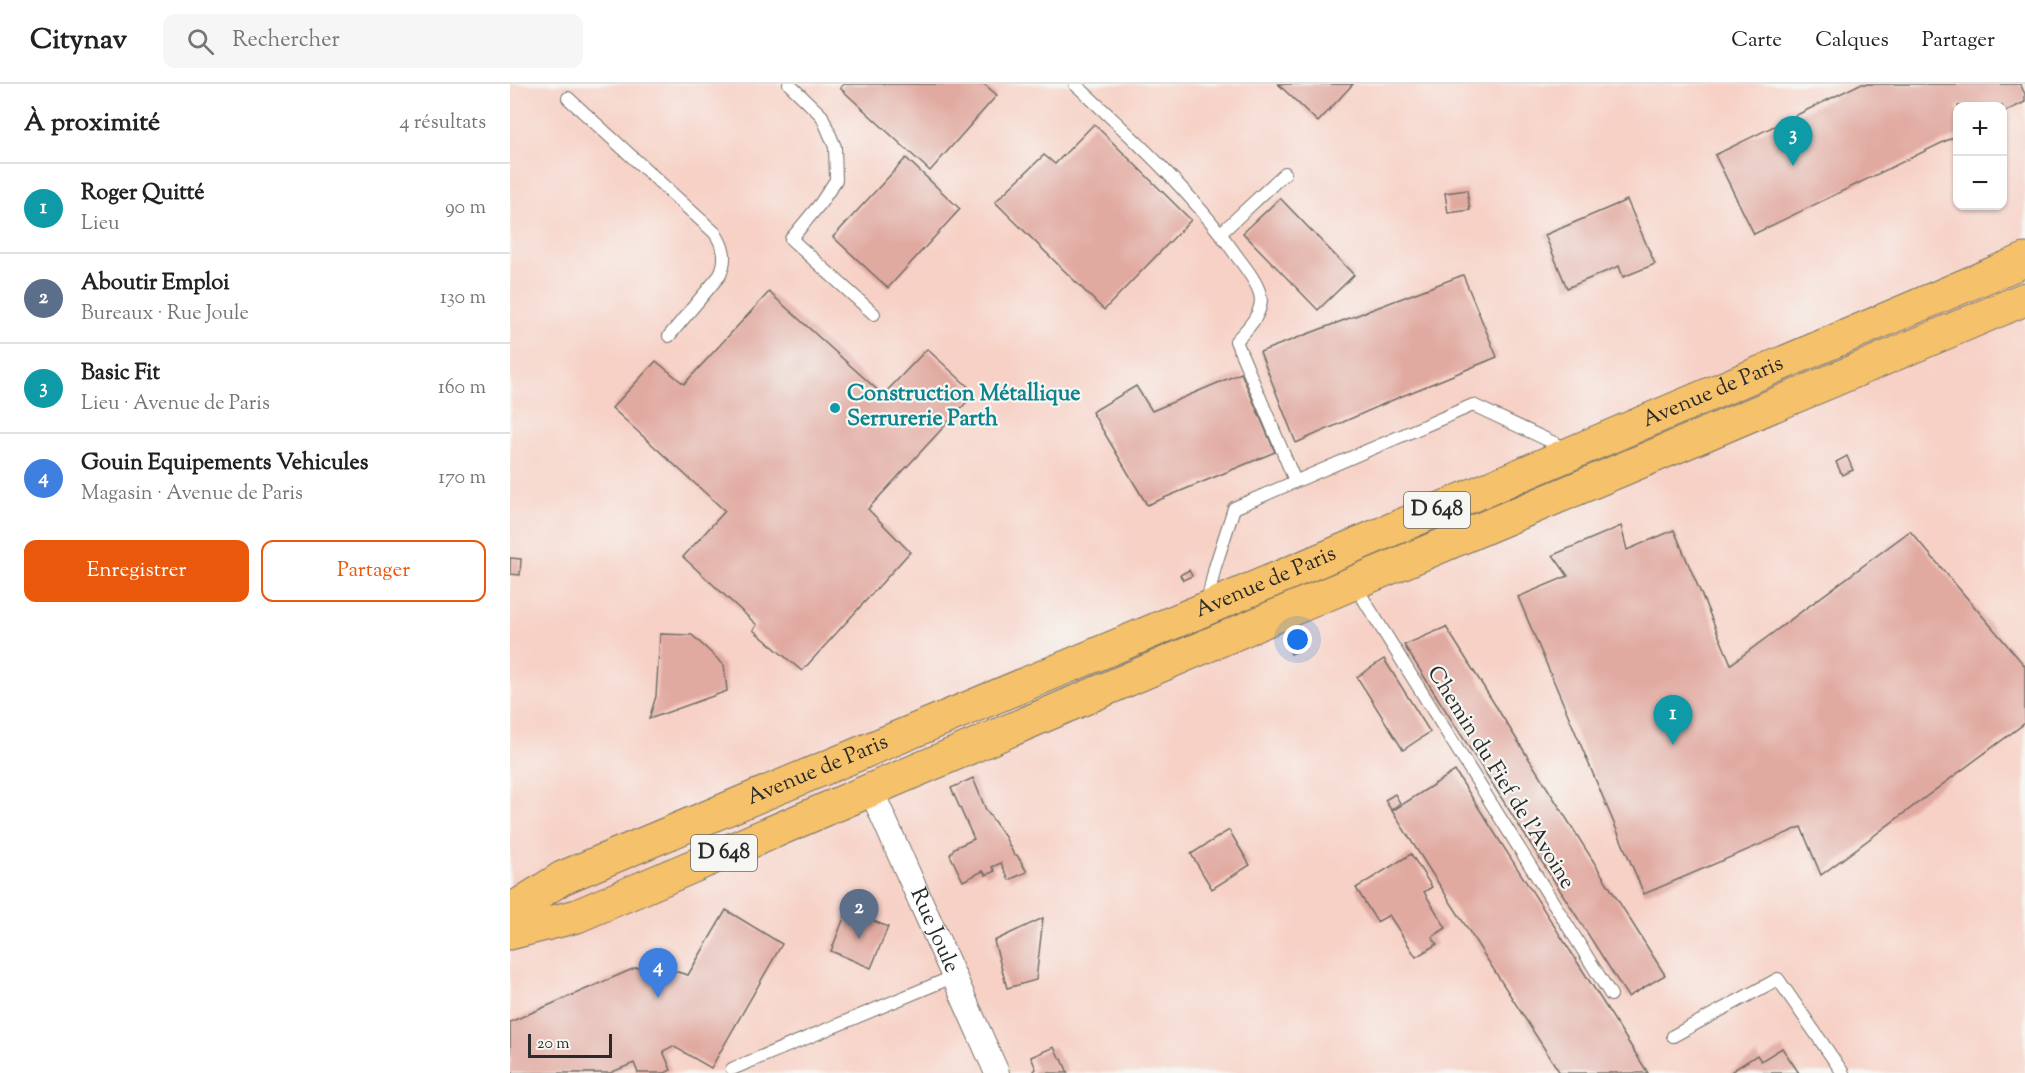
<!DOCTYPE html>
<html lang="fr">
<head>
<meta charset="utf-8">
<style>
	:root { --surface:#fff; --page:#f6f6f6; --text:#222; --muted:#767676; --line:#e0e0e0; --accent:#ea580c }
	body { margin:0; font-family:"Sorts Mill Goudy",serif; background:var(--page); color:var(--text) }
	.controls { position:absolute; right:18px; top:18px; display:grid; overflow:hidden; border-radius:12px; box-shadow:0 2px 4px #0004 }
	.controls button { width:54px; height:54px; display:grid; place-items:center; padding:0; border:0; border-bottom:2px solid var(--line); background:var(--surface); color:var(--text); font:30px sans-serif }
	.scale { position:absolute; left:18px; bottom:15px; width:84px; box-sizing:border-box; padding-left:6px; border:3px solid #2b2b2b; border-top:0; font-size:16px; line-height:21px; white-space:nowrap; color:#2b2b2b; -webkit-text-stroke:4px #f6f6f2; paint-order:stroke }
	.you { position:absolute; left:788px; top:556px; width:21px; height:21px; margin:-15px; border:4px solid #fff; border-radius:50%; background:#1a73e8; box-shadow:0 0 0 9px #1a73e833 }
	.badge { display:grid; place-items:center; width:39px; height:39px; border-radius:50%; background:var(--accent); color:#fff; font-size:20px; font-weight:700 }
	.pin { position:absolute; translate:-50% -50px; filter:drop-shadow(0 2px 3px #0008) }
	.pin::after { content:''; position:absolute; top:32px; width:21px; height:18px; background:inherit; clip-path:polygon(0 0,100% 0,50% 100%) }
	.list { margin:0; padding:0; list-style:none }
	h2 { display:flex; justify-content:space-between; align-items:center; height:78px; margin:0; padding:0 24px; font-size:26px }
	h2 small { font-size:20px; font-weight:400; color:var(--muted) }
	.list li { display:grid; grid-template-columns:39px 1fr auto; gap:18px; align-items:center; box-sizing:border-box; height:90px; padding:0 24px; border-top:2px solid var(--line) }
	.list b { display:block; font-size:22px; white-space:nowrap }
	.list p { margin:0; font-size:20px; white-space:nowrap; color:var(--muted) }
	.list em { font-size:20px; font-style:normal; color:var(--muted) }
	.actions { display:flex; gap:12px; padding:18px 24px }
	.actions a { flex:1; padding:14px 0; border:2px solid var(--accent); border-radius:12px; text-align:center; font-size:21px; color:var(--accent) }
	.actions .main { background:var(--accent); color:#fff }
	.icon { flex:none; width:33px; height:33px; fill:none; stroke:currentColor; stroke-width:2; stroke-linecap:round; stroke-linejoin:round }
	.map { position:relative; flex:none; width:1515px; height:989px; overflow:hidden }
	header { display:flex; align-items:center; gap:36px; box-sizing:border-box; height:84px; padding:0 30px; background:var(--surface); border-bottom:2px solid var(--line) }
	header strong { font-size:28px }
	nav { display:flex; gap:33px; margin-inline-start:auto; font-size:21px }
	.search { width:420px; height:54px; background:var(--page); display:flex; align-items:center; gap:15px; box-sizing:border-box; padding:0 21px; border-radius:12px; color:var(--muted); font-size:22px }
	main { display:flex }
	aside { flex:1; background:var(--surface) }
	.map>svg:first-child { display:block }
	.built { fill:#f7d1c6; fill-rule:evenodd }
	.building { fill:#e1aaa1 }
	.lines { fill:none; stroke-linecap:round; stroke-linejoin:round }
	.service-casing { stroke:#716e67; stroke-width:14 }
	.minor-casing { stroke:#716e67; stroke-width:26 }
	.primary-casing { stroke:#716e67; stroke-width:35 }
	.service { stroke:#fff; stroke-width:12 }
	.minor { stroke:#fff; stroke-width:24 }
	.primary { stroke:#f5c16b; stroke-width:33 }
	.culture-dot { fill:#0f9aa8; stroke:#f6f6f2; stroke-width:2 }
	.labels { text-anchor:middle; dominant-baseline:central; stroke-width:4.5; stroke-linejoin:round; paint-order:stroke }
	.shield { fill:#f6f6f2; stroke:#686867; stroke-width:1.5 }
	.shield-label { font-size:21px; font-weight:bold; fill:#2b2b2b }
	.street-label { font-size:22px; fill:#2b2b2b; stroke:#f6f6f2 }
	.culture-label { font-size:22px; font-weight:bold; fill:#0d838f; stroke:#f6f6f2; text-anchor:start }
</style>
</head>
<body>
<header>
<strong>Citynav</strong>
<div class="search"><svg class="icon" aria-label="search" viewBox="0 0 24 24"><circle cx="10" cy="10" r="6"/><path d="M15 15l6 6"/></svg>Rechercher</div>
<nav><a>Carte</a><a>Calques</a><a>Partager</a></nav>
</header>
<main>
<aside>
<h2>À proximité<small>4 résultats</small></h2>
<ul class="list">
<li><span class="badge" style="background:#0f9aa8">1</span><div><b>Roger Quitté</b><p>Lieu</p></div><em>90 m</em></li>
<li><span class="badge" style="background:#5c6f8a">2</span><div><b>Aboutir Emploi</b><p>Bureaux · Rue Joule</p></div><em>130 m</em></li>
<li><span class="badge" style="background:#0f9aa8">3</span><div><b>Basic Fit</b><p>Lieu · Avenue de Paris</p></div><em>160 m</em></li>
<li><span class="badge" style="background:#3f7fe0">4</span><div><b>Gouin Equipements Vehicules</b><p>Magasin · Avenue de Paris</p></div><em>170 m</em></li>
</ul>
<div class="actions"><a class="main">Enregistrer</a><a>Partager</a></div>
</aside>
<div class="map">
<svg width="1515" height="989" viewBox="0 0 1515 989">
	<rect width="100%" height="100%" fill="#f6f6f2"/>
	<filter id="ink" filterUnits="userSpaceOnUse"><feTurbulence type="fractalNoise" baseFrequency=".0167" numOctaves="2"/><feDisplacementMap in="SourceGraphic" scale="12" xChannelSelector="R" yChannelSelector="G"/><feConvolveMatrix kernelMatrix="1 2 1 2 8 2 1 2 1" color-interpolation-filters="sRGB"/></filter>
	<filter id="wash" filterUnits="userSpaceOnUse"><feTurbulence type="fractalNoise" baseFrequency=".008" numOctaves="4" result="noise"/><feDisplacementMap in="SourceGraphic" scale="24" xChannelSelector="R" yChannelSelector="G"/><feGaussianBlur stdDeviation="1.35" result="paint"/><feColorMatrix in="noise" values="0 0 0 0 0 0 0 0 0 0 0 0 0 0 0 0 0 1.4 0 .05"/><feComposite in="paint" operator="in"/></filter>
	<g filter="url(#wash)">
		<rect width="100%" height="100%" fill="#f2ead7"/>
		<path class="built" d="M0,0H1515V989H0ZM1448,22H1492V122H1448Z"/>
		<g id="blocks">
			<g class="building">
				<polygon points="334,0 474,0 487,11 420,87 330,4"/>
				<polygon points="768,0 843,0 808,38"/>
				<polygon points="1350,0 1510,0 1515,10 1515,18 1492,29 1492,22 1448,22 1448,51 1244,150 1205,71"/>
				<polygon points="584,40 681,136 594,226 485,118 534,71 545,80"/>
				<polygon points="396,74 450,125 378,204 323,153"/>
				<polygon points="957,106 960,126 938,129 935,109"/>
				<polygon points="770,114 844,191 808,226 733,149"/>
				<polygon points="1117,116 1145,180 1113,193 1109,182 1057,204 1035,151"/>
				<polygon points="953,191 987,273 885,315 786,359 750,268"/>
				<polygon points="259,208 373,311 417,265 465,309 358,425 400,468 292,587 243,546 247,541 173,473 215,427 102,324 146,277 174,300"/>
				<polygon points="731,289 765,368 637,421 582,328 626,302 642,327"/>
				<polygon points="1337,372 1343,386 1332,391 1326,378"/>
				<polygon points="1111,442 1117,466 1164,446 1221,580 1400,447 1515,582 1515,639 1311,791 1291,743 1134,810 1008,513 1058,492 1043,471"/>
				<polygon points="0,474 11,475 10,491 0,490"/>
				<polygon points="679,486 682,492 673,496 670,491"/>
				<polygon points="936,543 1155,891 1118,913 894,561"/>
				<polygon points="150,550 182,551 214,581 217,607 139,635 146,612"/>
				<polygon points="791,555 795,564 781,570 776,561"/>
				<polygon points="874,575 920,648 893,666 847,593"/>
				<polygon points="945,687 1098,926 1138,989 1050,989 882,727"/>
				<polygon points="463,694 476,726 495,753 504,771 507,771 517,788 499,796 491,779 482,783 485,787 476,791 473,787 453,797 440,771 444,764 464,755 441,704"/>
				<polygon points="885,710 890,719 881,726 875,716"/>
				<polygon points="719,746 740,781 702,805 681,770"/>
				<polygon points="901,770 922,803 914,808 936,844 922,853 927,860 906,873 879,831 867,838 846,804"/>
				<polygon points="216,826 272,860 201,984 163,962 153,967 161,986 155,989 128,989 124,979 100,989 0,989 0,938 125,884 147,882 178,891"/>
				<polygon points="337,826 378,843 361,884 321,867"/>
				<polygon points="533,834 526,896 497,904 484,857"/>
				<polygon points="544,963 550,975 552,975 558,989 525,989 524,987 526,985 521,973"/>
				<polygon points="1272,964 1289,989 1219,989 1247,971 1251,977"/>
			</g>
		</g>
	</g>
	<g filter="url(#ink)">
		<use href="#blocks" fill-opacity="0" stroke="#716e67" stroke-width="1.5"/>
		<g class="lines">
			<defs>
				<g id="service">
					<polyline points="279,0 312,32 325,63 326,96 310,120 281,155 364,230"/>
					<path d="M565,0C622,53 681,107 726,171C734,182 746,196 750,210C755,228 737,245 726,257L785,397"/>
					<path d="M58,14L205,149C215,165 217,174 210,191L159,252"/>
					<polyline points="711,149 775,89"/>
					<polyline points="844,500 1101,911"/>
					<polyline points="697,519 705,483 724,424 963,321 1057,365"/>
					<polyline points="1163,952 1268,895 1333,989"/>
					<polyline points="222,985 445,892"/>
				</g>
				<g id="minor">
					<path id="s1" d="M361,706L487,989"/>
				</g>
				<g id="primary">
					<path id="s2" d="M0,827L52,794L695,525L1515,176"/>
					<polyline points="0,849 67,832 787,523 1515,215"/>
				</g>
			</defs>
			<use href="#service" class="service-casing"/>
			<use href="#minor" class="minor-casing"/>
			<use href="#primary" class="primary-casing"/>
			<use href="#service" class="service"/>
			<use href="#minor" class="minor"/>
			<use href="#primary" class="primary"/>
		</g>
	</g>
	<circle class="culture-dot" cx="325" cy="324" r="6"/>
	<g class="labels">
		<g class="shield">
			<rect x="894" y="408" width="66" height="36" rx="4.5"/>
			<rect x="181" y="751" width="66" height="36" rx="4.5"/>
		</g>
		<g class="shield-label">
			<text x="927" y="426">D 648</text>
			<text x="214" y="769">D 648</text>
		</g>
		<g class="street-label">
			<text stroke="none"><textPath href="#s2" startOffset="1311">Avenue de Paris</textPath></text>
			<text stroke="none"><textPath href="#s2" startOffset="825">Avenue de Paris</textPath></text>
			<text stroke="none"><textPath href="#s2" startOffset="339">Avenue de Paris</textPath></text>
			<text transform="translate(990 694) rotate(58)">Chemin du Fief de l'Avoine</text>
			<text stroke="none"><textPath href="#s1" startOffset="154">Rue Joule</textPath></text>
		</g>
		<g class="culture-label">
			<text x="337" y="311">Construction Métallique<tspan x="337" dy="25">Serrurerie Parth</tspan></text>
		</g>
	</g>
</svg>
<div class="controls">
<button>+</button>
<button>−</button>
</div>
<div class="scale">20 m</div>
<div class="you"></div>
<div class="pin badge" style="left:1163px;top:661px;background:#0f9aa8">1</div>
<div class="pin badge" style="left:349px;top:855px;background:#5c6f8a">2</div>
<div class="pin badge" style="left:1283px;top:82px;background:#0f9aa8">3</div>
<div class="pin badge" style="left:148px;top:914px;background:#3f7fe0">4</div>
</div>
</main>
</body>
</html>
